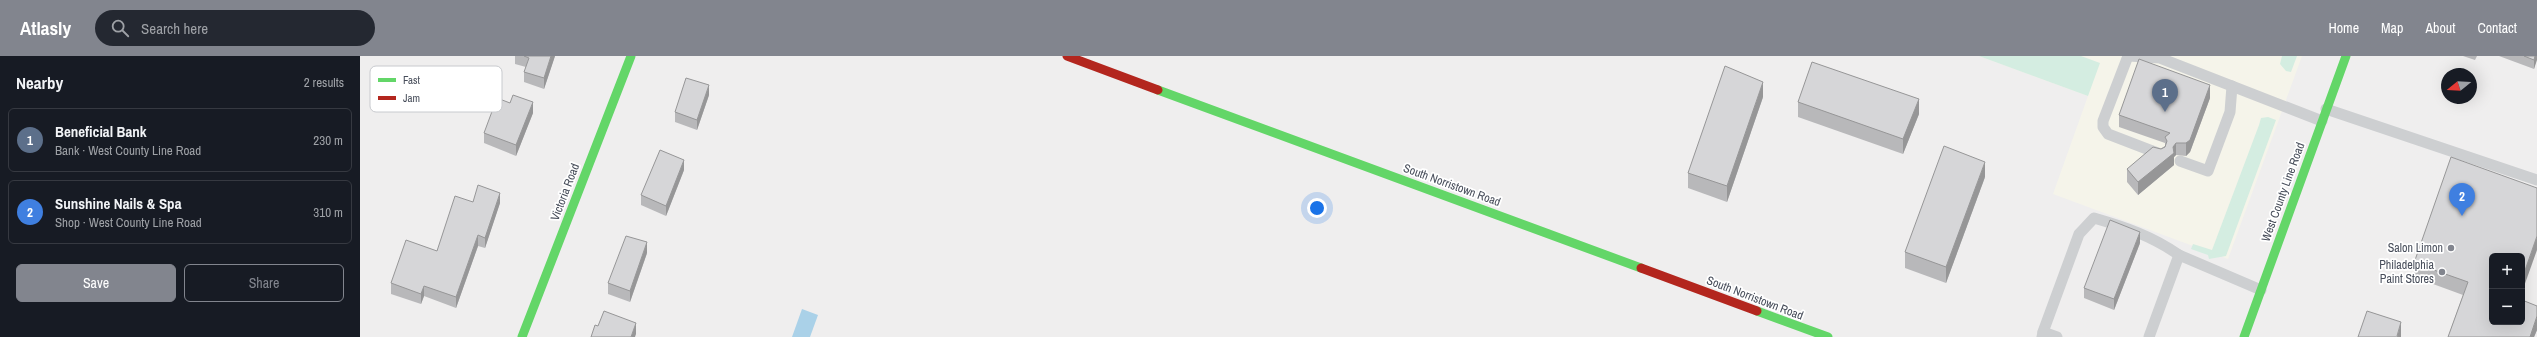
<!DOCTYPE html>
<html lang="en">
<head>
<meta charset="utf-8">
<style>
	:root { --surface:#171b24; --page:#242831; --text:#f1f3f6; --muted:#9ea1a6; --line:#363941; --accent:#82858e }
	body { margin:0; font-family:"Archivo Narrow",sans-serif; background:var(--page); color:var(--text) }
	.controls { position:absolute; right:12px; bottom:12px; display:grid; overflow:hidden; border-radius:6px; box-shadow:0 4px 16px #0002 }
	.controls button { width:36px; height:36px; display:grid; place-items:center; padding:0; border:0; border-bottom:1px solid var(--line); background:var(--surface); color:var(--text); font:20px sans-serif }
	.compass { position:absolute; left:2081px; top:12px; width:36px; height:36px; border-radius:50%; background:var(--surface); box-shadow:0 4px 16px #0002; rotate:252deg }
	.you { position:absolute; left:957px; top:152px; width:14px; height:14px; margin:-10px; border:3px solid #fff; border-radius:50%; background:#1a73e8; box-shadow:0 0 0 6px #1a73e833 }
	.badge { display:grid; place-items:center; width:26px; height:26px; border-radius:50%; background:var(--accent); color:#fff; font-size:13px; font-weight:700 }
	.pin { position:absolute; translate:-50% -33px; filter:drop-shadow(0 1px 2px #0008) }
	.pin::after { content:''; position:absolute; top:21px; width:14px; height:12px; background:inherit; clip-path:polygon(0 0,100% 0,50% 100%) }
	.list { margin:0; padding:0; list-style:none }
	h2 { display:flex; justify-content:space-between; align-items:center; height:52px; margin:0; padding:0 16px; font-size:17px }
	h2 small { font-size:13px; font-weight:400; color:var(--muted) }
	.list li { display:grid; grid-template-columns:26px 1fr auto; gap:12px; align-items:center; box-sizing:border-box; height:64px; margin:0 8px 8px; padding:0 8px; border:1px solid var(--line); border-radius:6px }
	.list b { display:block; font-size:15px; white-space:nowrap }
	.list p { margin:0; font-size:13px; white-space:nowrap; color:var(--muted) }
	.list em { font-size:13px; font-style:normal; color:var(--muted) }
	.actions { display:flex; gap:8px; padding:12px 16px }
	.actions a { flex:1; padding:9px 0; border:1px solid var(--accent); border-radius:6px; text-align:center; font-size:14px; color:var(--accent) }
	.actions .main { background:var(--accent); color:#fff }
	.icon { flex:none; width:22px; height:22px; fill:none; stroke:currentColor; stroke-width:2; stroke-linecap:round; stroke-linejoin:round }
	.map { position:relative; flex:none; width:2177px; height:281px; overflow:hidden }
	header { display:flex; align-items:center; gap:24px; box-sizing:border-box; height:56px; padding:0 20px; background:var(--accent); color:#fff }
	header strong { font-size:19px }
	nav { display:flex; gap:22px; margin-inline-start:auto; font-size:14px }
	.search { width:280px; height:36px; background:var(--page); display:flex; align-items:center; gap:10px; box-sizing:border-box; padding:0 14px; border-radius:22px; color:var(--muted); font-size:15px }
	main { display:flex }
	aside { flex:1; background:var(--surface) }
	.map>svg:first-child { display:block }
	.commercial { fill:#f5f4ea }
	.green { fill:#d4ede1 }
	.water { fill:#aad1e8 }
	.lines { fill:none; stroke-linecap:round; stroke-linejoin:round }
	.lane { stroke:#cdcfd1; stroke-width:11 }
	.fast { stroke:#63d668; stroke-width:9 }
	.jam { stroke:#b3261e; stroke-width:9 }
	.wall { fill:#b8b8ba }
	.shaded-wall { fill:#969697 }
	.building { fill:#d6d6d8; stroke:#969697 }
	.poi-dot { fill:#82858e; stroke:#fff; stroke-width:1.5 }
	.labels { text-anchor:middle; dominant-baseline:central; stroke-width:3.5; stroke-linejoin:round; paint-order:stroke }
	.street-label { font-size:12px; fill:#474d5a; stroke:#fff }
	.poi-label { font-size:12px; fill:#474d5a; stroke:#fff; text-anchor:end }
	.key { fill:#fff; stroke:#c8cace; stroke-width:1 }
	.key-label { font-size:11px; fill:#474d5a }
</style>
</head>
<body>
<header>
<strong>Atlasly</strong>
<div class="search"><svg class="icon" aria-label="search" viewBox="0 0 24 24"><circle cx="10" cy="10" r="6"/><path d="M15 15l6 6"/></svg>Search here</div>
<nav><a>Home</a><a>Map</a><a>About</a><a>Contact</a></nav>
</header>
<main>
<aside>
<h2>Nearby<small>2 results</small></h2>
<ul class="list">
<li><span class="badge" style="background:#5c6f8a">1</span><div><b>Beneficial Bank</b><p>Bank · West County Line Road</p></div><em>230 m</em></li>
<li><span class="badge" style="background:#3f7fe0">2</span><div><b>Sunshine Nails &amp; Spa</b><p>Shop · West County Line Road</p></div><em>310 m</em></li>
</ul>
<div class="actions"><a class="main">Save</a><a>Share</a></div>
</aside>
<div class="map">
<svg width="2177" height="281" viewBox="0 0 2177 281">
	<rect width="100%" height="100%" fill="#efeeee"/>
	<polygon class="commercial" points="1619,0 1942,0 1868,203 1693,138 1728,40"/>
	<g class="green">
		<polygon points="1619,0 1721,0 1740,7 1728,40"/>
		<polygon points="1922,0 1937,0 1931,16 1926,15 1920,8"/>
		<polygon points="1908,61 1916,64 1866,200 1849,203 1848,199 1831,193 1833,188 1852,194 1899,69 1901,62"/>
	</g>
	<polygon class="water" points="442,253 458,259 450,281 432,281"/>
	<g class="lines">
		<g class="lane">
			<polyline points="1768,0 1743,65 1743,71 1748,78 1800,98"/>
			<polyline points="1769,0 1800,2 1962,65"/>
			<polyline points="1966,53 2177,124"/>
			<polyline points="1820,105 1848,115 1870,56 1872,30"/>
			<path d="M1683,276L1719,178L1734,162C1765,171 1792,180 1819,199"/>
			<polyline points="1682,281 1683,276 1697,281"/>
			<polyline points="1789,281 1819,199 1901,234"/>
		</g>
		<g class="fast">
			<polyline points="798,34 1281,212"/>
			<polyline points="1397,255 1468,281"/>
			<polyline points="162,281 271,0"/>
			<polyline points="1884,281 1986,0"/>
		</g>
		<g class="jam">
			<polyline points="707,0 798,34"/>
			<polyline points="1281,212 1397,255"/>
		</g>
	</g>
	<g class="wall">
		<polygon points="155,0 195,0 184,33 164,26 164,16 166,11 155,8"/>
		<polygon points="2103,0 2117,0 2115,4"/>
		<polygon points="2139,0 2177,0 2174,13"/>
		<polygon points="349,39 337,74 315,66 315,56"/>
		<polygon points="1403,41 1367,146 1328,132 1328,117"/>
		<polygon points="1850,42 1830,96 1826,100 1816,99 1814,101 1814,109 1778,139 1767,126 1767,113 1805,90 1805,87 1759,71 1759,59"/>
		<polygon points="1438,46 1559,58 1543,98 1438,61"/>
		<polygon points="150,47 173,57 156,100 124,87 124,77"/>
		<polygon points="324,114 306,160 281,149 281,139"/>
		<polygon points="1625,121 1586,227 1545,212 1545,196"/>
		<polygon points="113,146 140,147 125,192 118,190 96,252 64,240 61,248 31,238 31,227 77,195"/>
		<polygon points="1780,187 1754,254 1724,242 1724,232"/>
		<polygon points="287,197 270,246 248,238 248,227"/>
		<polygon points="2132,200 2177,274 2174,281 2088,281 2103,239 2054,221 2054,207"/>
	</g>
	<g class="shaded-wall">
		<polygon points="191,0 195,0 184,33 184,22"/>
		<polygon points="2175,0 2177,0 2177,4 2174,13 2174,4"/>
		<polygon points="1403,26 1403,41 1367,146 1367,130"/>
		<polygon points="349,29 349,39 337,74 337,64"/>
		<polygon points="1850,29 1850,42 1830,96 1826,100 1826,87"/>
		<polygon points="1559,43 1559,58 1543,98 1543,83"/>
		<polygon points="173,46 173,57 156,100 156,89"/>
		<polygon points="1816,87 1816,99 1814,101 1814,109 1778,139 1778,126"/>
		<polygon points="324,104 324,114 306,160 306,150"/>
		<polygon points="1625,106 1625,121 1586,227 1586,211"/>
		<polygon points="140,137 140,147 125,192 125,182"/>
		<polygon points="1780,176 1780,187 1754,254 1754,243"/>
		<polygon points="118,179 118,190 96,252 96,241"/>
		<polygon points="2177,180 2177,194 2162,236 2162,223"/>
		<polygon points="287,186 287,197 270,246 270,235"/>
		<polygon points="64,230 64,240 61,248 61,238"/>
		<polygon points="2177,260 2177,274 2174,281 2170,281"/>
		<polygon points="2041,266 2041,281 2037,281"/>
		<polygon points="276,267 276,278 275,281 271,281"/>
	</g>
	<g class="building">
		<polygon points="164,0 191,0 184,22 164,16 169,2"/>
		<polygon points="2164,0 2175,0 2174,4"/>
		<polygon points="1779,3 1850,29 1830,84 1826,87 1816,87 1813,91 1814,97 1778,126 1767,113 1793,91 1801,93 1805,91 1807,85 1805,81 1810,77 1759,59"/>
		<polygon points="1452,6 1559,43 1543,83 1438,46"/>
		<polygon points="1365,10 1403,26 1367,130 1328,117"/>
		<polygon points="326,22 349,29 337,64 315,56"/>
		<polygon points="153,39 173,46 156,89 124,77 137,42 150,47"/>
		<polygon points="1584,90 1625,106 1586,211 1545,196"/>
		<polygon points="300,94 324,104 306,150 281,139"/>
		<polygon points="2091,101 2177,132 2177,180 2162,223 2162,200 2132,200 2132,266 2162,266 2162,244 2177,250 2177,260 2170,281 2088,281 2108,226 2054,207"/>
		<polygon points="118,129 140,137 125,182 118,179 96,241 64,230 61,238 31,227 46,184 77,195 95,140 113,146"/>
		<polygon points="1750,164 1780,176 1754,243 1724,232"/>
		<polygon points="266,180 287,186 270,235 248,227"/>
		<polygon points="244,255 276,267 271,281 231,281 235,269 238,270"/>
		<polygon points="2007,255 2041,266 2037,280 2039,281 1998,281"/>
	</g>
	<g class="poi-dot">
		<circle cx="2091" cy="192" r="4"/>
		<circle cx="2082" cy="216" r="4"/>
	</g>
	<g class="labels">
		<g class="street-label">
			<text transform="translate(1092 129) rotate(20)">South Norristown Road</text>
			<text transform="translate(205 136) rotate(-69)">Victoria Road</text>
			<text transform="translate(1923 136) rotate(-70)">West County Line Road</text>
			<text transform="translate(1395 242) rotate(21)">South Norristown Road</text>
		</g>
		<g class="poi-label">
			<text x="2083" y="192">Salon Limon</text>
			<text x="2074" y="209">Philadelphia<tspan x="2074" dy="14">Paint Stores</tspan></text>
		</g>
	</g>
	<rect x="10" y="10" width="132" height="46" rx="6" class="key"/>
	<rect x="18" y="22" width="18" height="4" fill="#63d668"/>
	<rect x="18" y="40" width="18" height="4" fill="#b3261e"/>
	<g class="key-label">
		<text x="43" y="28">Fast</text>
		<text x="43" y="46">Jam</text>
	</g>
</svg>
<div class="controls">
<button>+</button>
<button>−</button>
</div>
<svg class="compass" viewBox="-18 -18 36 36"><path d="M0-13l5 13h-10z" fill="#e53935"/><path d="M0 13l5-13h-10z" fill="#9ea1a6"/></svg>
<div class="you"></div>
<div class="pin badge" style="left:1805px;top:56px;background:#5c6f8a">1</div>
<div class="pin badge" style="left:2102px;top:160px;background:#3f7fe0">2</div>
</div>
</main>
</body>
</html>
